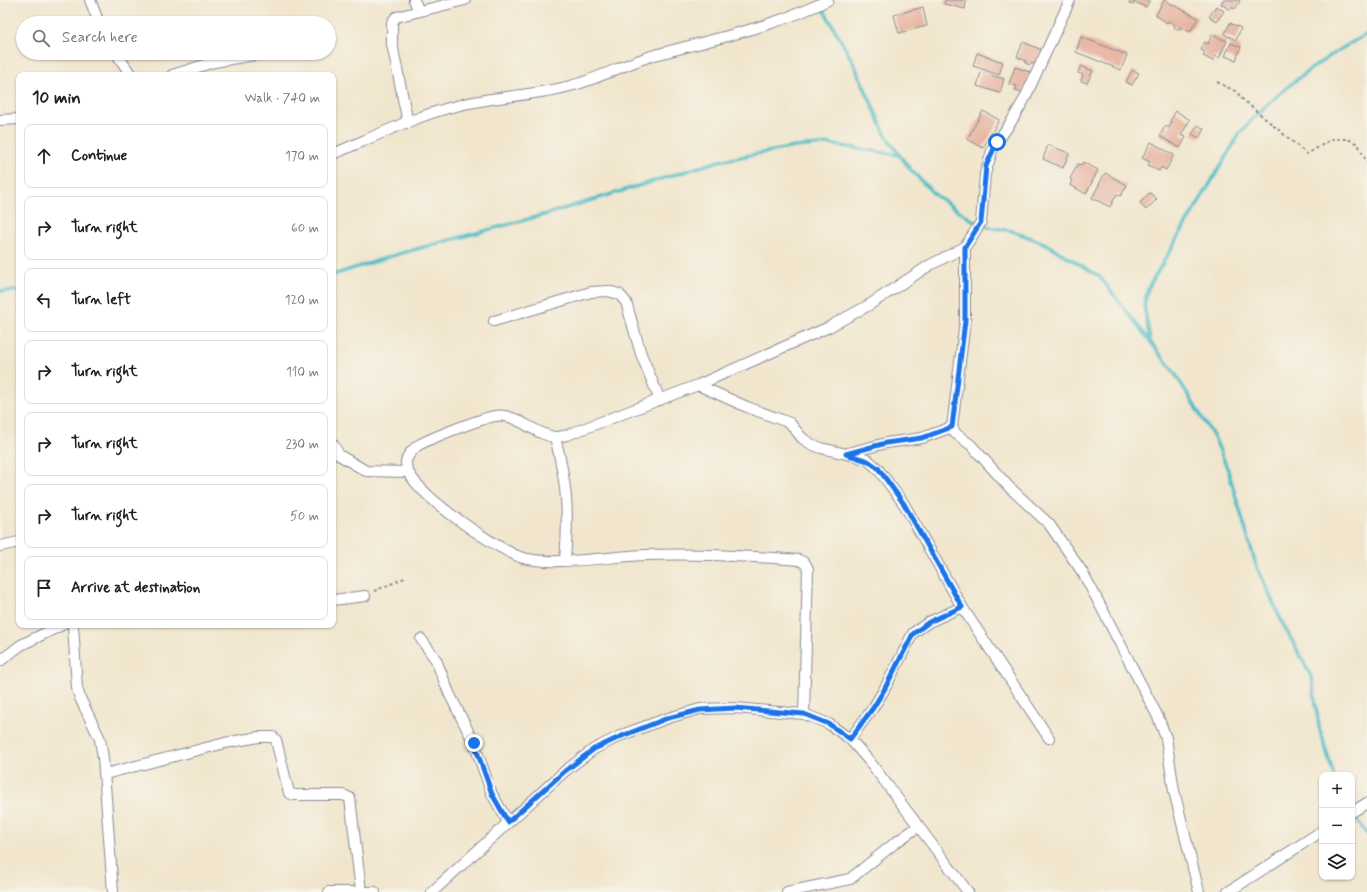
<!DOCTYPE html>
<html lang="en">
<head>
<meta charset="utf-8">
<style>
	:root { --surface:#fff; --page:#f2f2f2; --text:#222; --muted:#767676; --line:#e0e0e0 }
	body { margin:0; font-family:Mynerve,sans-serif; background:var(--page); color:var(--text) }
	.controls { position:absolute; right:12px; bottom:12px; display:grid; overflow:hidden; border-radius:8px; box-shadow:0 1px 3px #0004 }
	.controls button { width:36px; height:36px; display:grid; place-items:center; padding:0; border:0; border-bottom:1px solid var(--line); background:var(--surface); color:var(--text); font:20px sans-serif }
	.stop { position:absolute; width:12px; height:12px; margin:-9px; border:3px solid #1a73e8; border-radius:50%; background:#fff }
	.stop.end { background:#1a73e8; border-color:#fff; box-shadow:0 1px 4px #0008 }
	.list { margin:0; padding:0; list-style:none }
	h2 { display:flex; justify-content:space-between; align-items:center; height:52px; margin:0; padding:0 16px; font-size:17px }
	h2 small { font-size:13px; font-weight:400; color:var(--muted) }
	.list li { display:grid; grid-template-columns:26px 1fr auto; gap:12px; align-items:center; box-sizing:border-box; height:64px; margin:0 8px 8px; padding:0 8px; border:1px solid var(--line); border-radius:8px }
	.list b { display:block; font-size:15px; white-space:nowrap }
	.list em { font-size:13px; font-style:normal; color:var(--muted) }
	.icon { flex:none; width:22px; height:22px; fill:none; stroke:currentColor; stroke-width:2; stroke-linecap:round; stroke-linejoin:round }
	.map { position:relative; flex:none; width:1367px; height:892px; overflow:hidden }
	.search { position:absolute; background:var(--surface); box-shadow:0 1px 3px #0004; left:16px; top:16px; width:320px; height:44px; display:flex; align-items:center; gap:10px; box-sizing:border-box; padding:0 14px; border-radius:22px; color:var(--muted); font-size:15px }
	.panel { position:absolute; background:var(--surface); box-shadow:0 1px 3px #0004; left:16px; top:72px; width:320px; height:556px; border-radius:8px }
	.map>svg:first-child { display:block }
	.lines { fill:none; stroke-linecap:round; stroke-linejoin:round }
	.stream { stroke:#50bec8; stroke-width:3.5 }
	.building { fill:#e7b4a0 }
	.minor-casing { stroke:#868a96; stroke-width:12 }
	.path { stroke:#868a96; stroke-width:2; stroke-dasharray:3 3; stroke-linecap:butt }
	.minor { stroke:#fff; stroke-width:10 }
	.route { stroke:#1a73e8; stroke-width:5 }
</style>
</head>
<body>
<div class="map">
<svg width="1367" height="892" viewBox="0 0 1367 892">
	<rect width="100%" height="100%" fill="#f7f3e8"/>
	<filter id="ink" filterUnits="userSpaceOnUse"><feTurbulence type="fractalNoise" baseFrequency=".025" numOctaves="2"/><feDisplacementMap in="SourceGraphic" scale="8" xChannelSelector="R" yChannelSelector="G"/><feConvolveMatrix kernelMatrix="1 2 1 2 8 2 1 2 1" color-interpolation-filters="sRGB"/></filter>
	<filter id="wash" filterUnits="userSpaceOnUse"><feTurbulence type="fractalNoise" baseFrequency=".012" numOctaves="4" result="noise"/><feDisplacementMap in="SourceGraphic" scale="16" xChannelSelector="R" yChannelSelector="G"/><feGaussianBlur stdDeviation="0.9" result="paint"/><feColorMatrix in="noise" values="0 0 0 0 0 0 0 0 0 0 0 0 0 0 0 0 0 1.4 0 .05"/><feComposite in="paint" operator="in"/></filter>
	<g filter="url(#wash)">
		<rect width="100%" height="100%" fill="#f1e6cd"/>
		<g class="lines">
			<g class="stream">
				<polyline points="823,3 825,12 853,62 886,136 898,153 911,170 935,195 975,222 981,222 988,227 1013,231 1044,243 1099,276 1174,372 1215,439 1228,470 1256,565 1283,624 1312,678 1319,727 1334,775"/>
				<polyline points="333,275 398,254 547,214 719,161 794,147 829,144 899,155"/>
				<polyline points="0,291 19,291"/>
				<path d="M1150,340L1144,305L1148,288L1240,133C1276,92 1319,60 1367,34"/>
				<polyline points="1352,814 1367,834"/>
			</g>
		</g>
		<g id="blocks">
			<g class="building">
				<polygon points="945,0 966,0 965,9 944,4"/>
				<polygon points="1130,0 1150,0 1146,7 1134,2 1133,5 1129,3"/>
				<polygon points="1164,0 1198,18 1190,32 1180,27 1178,30 1174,27 1175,25 1168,21 1167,23 1156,15"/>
				<polygon points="1223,0 1239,0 1240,1 1235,9 1232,7 1231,10 1221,4"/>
				<polygon points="1216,6 1224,11 1217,21 1209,17"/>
				<polygon points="923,7 927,26 899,33 894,15"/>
				<polygon points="1230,23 1241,28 1236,40 1224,34"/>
				<polygon points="1212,35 1227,41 1219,58 1215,56 1213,61 1203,56 1205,52 1201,50 1204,42 1208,44"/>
				<polygon points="1081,37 1127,55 1121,70 1076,52"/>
				<polygon points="1023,42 1042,50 1036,65 1032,63 1030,65 1025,63 1026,61 1017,57"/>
				<polygon points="1231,43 1241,47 1236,60 1225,56"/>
				<polygon points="977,53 1003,62 999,75 973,66"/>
				<polygon points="1081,66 1093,71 1087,83 1081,81 1083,75 1078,73"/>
				<polygon points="1015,67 1033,73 1022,92 1015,90 1017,86 1009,84"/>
				<polygon points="1132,70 1139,73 1132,85 1126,82"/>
				<polygon points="981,72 1004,79 1000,93 977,86"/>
				<polygon points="983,111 999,120 983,148 967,139"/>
				<polygon points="1176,111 1190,120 1181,135 1186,137 1180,148 1160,136 1165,126 1169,128 1172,122 1170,121"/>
				<polygon points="1198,125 1204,129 1199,138 1192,134"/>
				<polygon points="1151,142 1174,155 1166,170 1161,167 1159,171 1148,165 1150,162 1142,158"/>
				<polygon points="1048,145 1069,153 1063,168 1043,159"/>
				<polygon points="1083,162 1098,170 1086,194 1070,185 1072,181 1070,179 1078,164 1081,165"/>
				<polygon points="1105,173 1127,185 1121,196 1117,194 1110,207 1092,198"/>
				<polygon points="1150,193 1157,199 1146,210 1140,203"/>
			</g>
		</g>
	</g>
	<g filter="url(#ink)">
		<use href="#blocks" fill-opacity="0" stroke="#868a96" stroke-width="1"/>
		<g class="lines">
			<defs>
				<g id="minor">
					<polyline points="90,0 99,23"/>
					<polyline points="414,0 419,11"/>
					<polyline points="116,53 131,75"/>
					<polyline points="172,75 214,62 254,55"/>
					<polyline points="0,120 19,119"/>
					<polyline points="408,123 392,44 392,22 396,17 465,0"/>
					<path d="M333,154C374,137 417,115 460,105C496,96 534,96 570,86C599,79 626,63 655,55C713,39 775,27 828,0"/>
					<polyline points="965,247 965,321 952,427 955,433 971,445 1009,487 1049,524 1083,573 1099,603 1158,717 1166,738 1174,791 1199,892"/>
					<polyline points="494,321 591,292 608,291 619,294 626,302 641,354 660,400"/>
					<polyline points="698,385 747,407 790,423 802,438 811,444 821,448 859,457 869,461 878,469 904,504 962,607 1049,738"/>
					<path d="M555,437C567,484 569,511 565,560"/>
					<polyline points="333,444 339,455 366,471 407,472"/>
					<polyline points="848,453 886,443 922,438 952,427"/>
					<polyline points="0,546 19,542"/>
					<polyline points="333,600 365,596"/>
					<polyline points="73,625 77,688 80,698 100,739 103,758 113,892"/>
					<polyline points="421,639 436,660 449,693 474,743 492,794 508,822"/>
					<polyline points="0,661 21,645 62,625"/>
					<path d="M804,714L808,569L805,563L799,560C748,556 697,553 646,555C612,556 550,567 520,557C496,548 405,489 406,463C406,456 412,451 417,446C428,439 482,418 495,416C516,412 534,435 555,437C559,437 563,436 567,435L698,385L829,327L869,305L930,265L965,247L981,222L985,174L993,148L1011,122L1024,100L1070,0"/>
					<polyline points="850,739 873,708 884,690 913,633 929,622 962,607"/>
					<polyline points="105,774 225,743 259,737 273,737 276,740 289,793 294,795 343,795 350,798 361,891"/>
					<polyline points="1352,812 1367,803"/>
					<polyline points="329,892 375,892"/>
					<polyline points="432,892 565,771 594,749 622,735 668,718 700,709 735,708 804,714 829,724 850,739 870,762 968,892"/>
					<polyline points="787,892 850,879 895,843 919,826"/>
					<polyline points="1228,892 1322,831"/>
				</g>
			</defs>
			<use href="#minor" class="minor-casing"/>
			<g class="path">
				<polyline points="1217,82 1237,92 1241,98 1307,154 1332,139 1348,139 1358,144 1367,163"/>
				<polyline points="374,591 407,577"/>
			</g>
			<use href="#minor" class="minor"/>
		</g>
	</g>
	<g class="lines" filter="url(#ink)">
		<polyline class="route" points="474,743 492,794 508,822 565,771 594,749 622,736 668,718 700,710 735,708 804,714 829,724 850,739 873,708 884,690 913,634 929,622 962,607 904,504 878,468 868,461 846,454 886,443 922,438 952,427 965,321 965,247 981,222 986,166 997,142"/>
	</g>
</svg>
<div class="controls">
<button>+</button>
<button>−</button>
<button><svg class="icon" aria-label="layers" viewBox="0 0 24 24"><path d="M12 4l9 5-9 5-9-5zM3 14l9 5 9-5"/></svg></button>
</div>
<div class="stop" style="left:997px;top:142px"></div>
<div class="stop end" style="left:474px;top:743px"></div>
<div class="search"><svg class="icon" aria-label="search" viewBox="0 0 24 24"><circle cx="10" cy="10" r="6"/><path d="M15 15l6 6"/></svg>Search here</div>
<section class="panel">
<h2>10 min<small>Walk · 740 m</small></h2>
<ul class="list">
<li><svg class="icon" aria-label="ahead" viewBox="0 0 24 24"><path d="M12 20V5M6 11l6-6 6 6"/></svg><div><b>Continue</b></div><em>170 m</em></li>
<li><svg class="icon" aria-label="right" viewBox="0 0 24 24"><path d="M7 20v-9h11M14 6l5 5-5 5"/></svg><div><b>Turn right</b></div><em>60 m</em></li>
<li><svg class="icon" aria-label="left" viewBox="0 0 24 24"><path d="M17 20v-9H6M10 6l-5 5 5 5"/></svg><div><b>Turn left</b></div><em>120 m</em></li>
<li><svg class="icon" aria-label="right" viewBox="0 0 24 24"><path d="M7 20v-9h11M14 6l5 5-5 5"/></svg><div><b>Turn right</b></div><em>110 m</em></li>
<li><svg class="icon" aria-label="right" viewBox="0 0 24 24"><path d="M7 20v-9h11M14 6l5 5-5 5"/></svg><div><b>Turn right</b></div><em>230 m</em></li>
<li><svg class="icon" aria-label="right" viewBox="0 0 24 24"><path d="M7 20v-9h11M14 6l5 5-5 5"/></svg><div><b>Turn right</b></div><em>50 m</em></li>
<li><svg class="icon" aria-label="arrive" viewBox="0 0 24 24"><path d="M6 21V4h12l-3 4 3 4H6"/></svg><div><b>Arrive at destination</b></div></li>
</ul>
</section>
</div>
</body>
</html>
